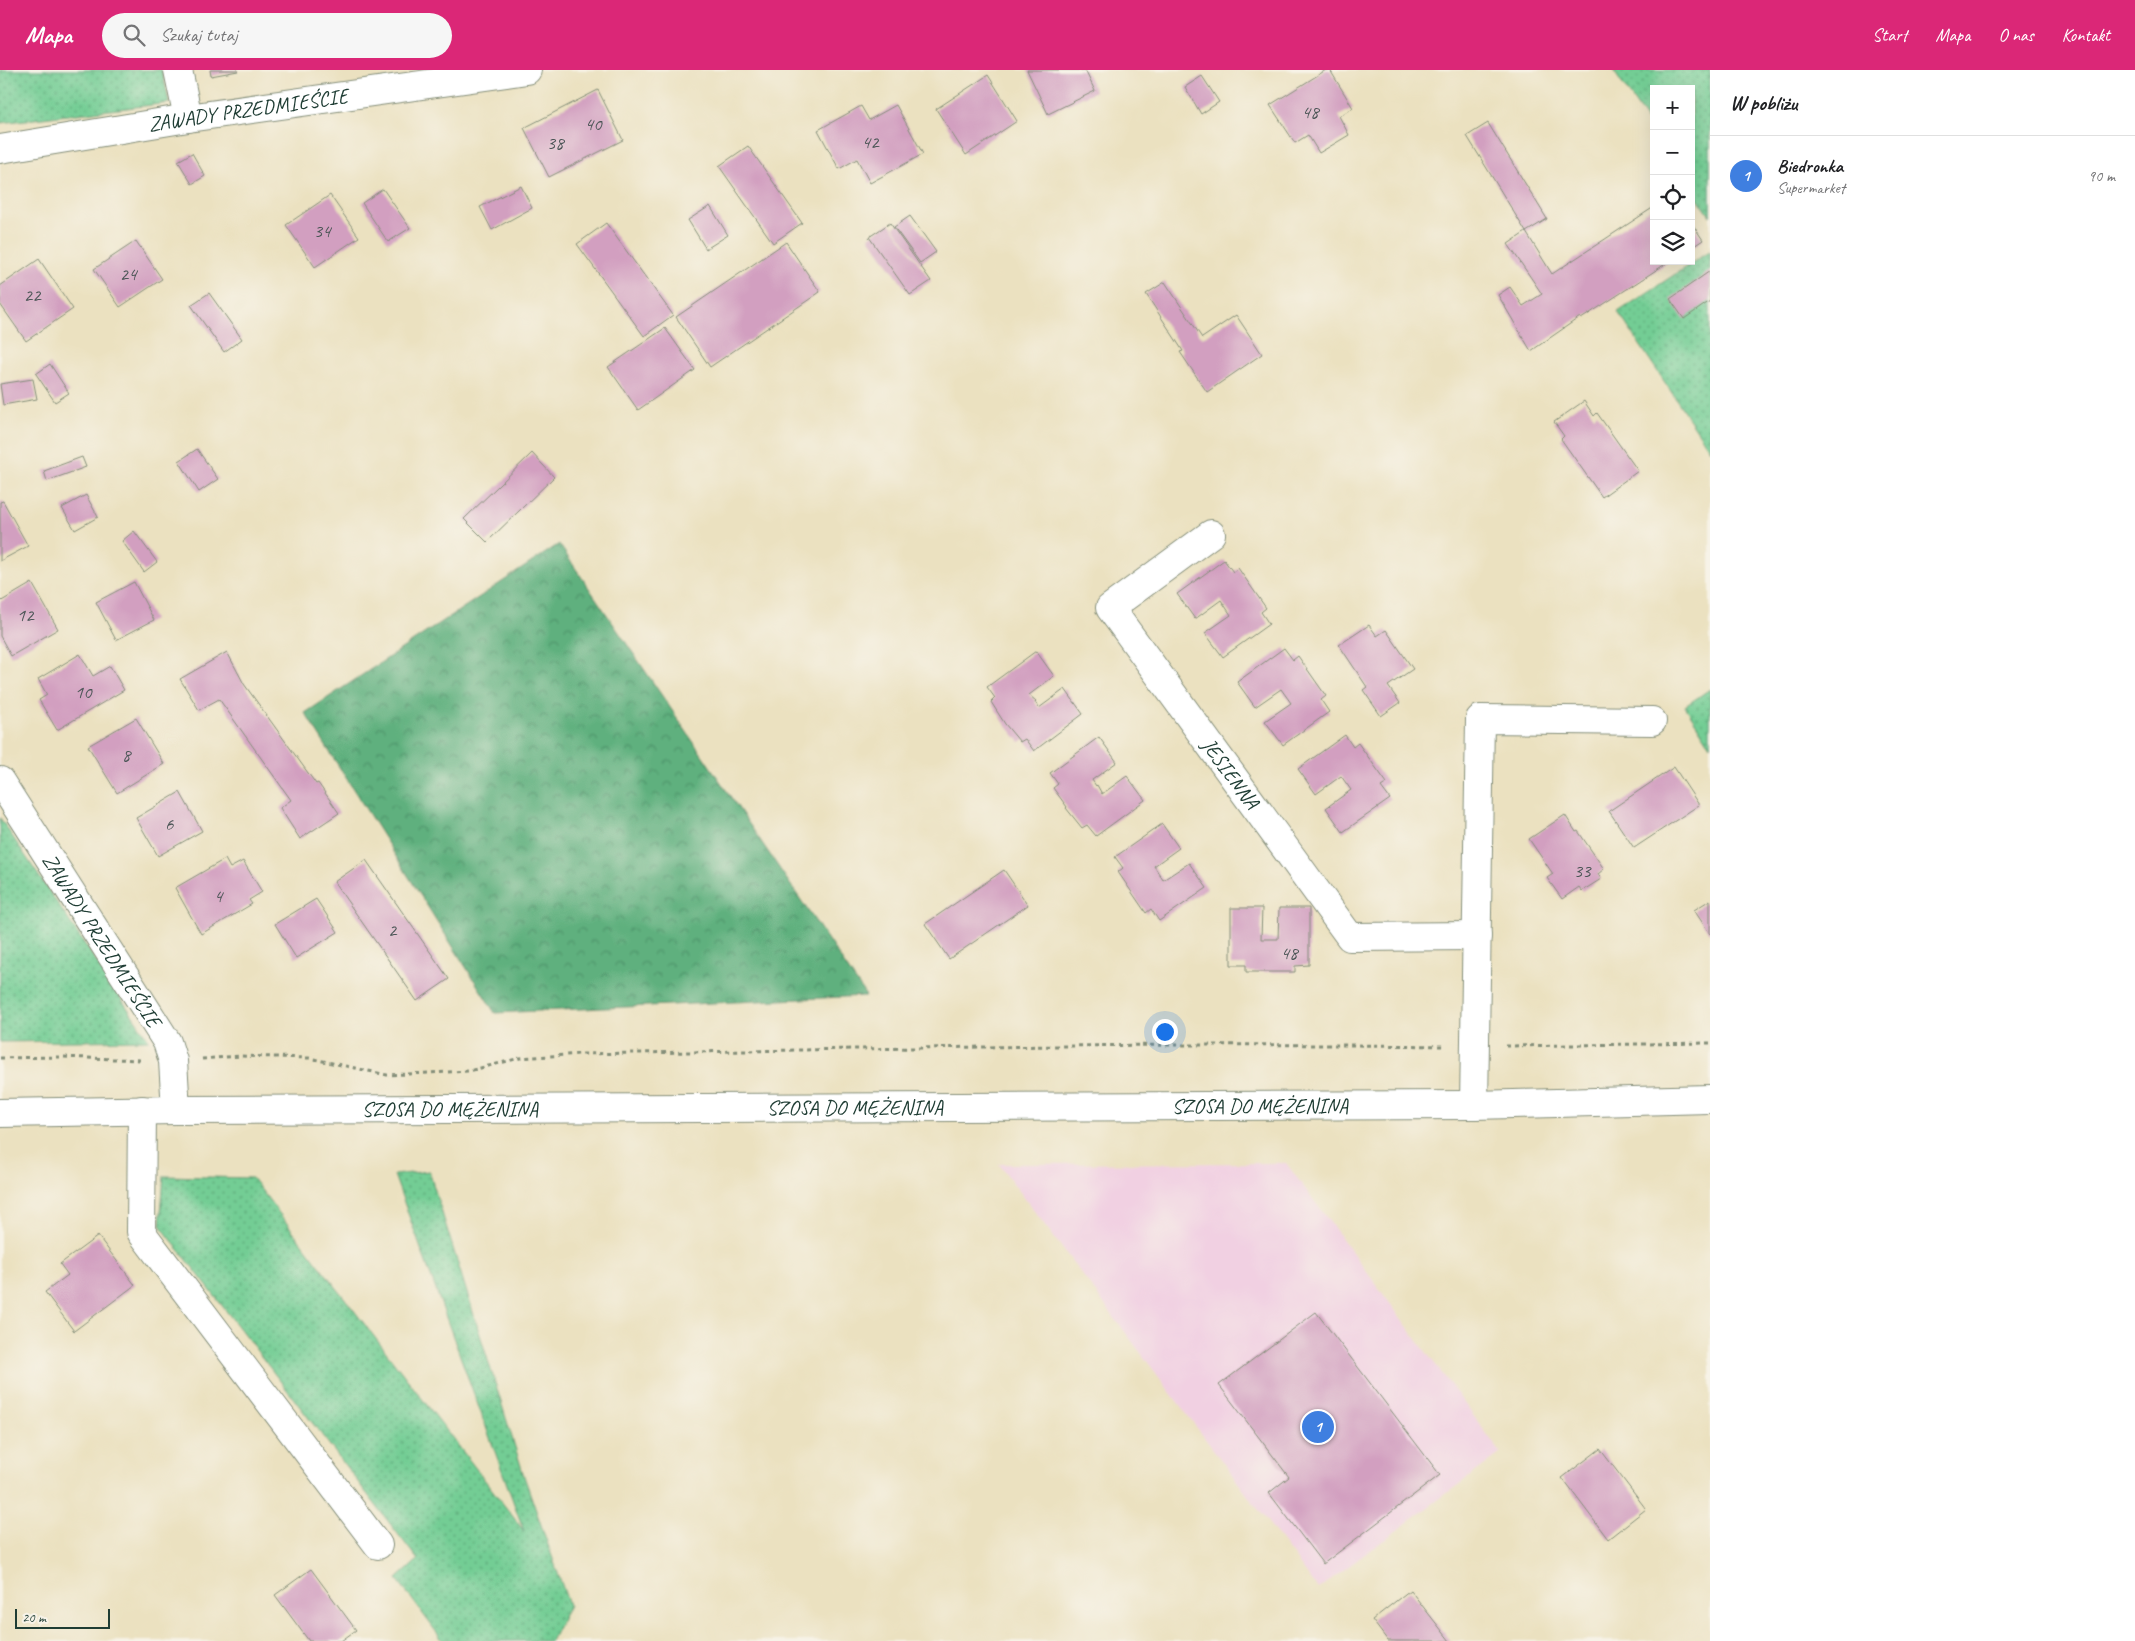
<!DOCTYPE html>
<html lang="pl">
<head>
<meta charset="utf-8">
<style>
	:root { --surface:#fff; --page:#f6f6f6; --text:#202124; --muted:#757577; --line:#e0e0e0; --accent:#db2777 }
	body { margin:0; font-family:Caveat,sans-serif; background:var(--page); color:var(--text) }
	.controls { position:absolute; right:15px; top:15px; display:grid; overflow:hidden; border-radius:0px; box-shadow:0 5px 20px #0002 }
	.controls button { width:45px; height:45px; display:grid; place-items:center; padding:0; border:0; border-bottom:1px solid var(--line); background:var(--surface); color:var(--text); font:25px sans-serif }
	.scale { position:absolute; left:15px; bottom:12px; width:95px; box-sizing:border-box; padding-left:5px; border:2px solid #1f3d34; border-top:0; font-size:14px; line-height:18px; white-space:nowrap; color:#1f3d34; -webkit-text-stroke:4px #f7f3e8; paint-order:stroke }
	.you { position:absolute; left:1164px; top:961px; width:18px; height:18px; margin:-12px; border:4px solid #fff; border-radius:50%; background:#1a73e8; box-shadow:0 0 0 8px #1a73e833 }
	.badge { display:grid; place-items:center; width:32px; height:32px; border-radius:50%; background:var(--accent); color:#fff; font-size:16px; font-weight:700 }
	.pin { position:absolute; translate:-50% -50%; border:2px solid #fff; box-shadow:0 1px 5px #0006 }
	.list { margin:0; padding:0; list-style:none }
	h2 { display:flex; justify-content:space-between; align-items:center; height:65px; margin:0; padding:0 20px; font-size:21px }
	h2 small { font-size:16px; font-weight:400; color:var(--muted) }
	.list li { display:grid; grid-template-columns:32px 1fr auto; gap:15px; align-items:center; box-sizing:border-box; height:80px; padding:0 20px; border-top:1px solid var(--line) }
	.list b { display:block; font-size:19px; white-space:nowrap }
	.list p { margin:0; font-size:16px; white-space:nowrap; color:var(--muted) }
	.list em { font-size:16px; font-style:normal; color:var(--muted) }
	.icon { flex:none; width:28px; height:28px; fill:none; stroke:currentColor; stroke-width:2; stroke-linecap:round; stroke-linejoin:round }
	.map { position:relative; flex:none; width:1710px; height:1571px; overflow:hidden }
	header { display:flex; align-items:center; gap:30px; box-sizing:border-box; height:70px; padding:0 25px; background:var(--accent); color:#fff }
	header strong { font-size:24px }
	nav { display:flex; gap:28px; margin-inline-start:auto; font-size:18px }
	.search { width:350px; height:45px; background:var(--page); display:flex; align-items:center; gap:12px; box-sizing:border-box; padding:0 18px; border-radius:28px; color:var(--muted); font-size:19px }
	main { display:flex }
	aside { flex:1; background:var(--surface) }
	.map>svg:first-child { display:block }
	.built { fill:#f1d0e2 }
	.grass { fill:url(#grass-dots); stroke:#498564 }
	.forest { fill:url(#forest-crowns); stroke:#3e7659 }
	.building { fill:#d29fc0 }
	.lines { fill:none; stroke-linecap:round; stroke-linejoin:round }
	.minor-casing { stroke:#858f7a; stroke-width:30 }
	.secondary-casing { stroke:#858f7a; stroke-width:30 }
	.path { stroke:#858f7a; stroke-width:3; stroke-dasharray:4 4; stroke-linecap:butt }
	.minor { stroke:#fff; stroke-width:28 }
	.secondary { stroke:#fff; stroke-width:28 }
	.labels { text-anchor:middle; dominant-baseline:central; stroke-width:4; stroke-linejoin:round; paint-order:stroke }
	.number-label { font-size:19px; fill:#4c5657 }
	.street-label { font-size:21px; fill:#1f3d34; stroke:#f7f3e8 }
</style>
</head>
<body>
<header>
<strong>Mapa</strong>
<div class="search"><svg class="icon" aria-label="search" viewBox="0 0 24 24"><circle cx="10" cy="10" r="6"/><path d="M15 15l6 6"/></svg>Szukaj tutaj</div>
<nav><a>Start</a><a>Mapa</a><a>O nas</a><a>Kontakt</a></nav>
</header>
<main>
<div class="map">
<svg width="1710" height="1571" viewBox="0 0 1710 1571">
	<defs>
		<pattern id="grass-dots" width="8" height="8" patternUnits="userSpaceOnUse" patternTransform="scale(1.25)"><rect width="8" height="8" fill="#73cd94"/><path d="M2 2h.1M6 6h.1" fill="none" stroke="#5ea87a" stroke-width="1.8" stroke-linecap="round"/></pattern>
		<pattern id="forest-crowns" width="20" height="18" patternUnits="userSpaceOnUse" patternTransform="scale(1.25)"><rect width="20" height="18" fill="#5eb07e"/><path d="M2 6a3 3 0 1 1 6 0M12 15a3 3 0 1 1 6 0" fill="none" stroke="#4d9068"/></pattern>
	</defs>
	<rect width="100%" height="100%" fill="#f7f3e8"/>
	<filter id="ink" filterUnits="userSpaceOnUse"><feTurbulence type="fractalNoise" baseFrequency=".02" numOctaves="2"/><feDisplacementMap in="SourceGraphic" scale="10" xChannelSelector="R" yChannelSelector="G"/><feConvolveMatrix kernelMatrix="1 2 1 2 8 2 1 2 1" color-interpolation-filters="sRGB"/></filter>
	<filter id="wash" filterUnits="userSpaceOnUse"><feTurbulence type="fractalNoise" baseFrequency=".0096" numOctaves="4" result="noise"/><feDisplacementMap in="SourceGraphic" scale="20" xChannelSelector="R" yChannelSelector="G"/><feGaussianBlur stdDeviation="1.12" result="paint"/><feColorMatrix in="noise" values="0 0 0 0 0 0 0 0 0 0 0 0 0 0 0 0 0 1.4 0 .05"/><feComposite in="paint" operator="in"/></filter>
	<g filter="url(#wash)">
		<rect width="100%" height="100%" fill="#ebe1c0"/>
		<polygon class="built" points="1286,1093 1501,1383 1318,1519 999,1094"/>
		<g class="grass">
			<polygon points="0,0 162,0 169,33 0,53"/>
			<polygon points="1613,0 1710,0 1710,146 1691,118 1691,19 1654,19 1654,61"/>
			<polygon points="1710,181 1710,380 1618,242"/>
			<polygon points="1710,619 1710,675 1685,636"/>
			<polygon points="0,748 149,970 0,972"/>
			<polygon points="429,1101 525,1409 569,1535 551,1571 443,1571 397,1509 418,1490 160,1155 164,1106 252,1108 524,1461 394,1105"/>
		</g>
		<polygon class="forest" points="559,474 866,926 495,943 305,643"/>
		<g id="blocks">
			<g class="building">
				<polygon points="210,0 238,0 238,1 211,6"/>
				<polygon points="1027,0 1085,0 1095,21 1048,44"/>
				<polygon points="1326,0 1330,0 1353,38 1339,46 1349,65 1319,83 1308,65 1295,73 1270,35"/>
				<polygon points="988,5 1017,51 966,85 936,39"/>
				<polygon points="1202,6 1219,32 1201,44 1185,17"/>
				<polygon points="598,20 623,70 549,107 524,58"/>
				<polygon points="896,35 923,84 870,113 857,89 839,99 818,60 861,36 869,50"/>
				<polygon points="1488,53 1547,149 1526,162 1552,204 1654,137 1654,191 1670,191 1581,249 1580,247 1531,281 1498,225 1510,217 1523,236 1542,224 1508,174 1526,162 1467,66"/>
				<polygon points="748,76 802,153 773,173 719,96"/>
				<polygon points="192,83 205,106 192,114 178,91"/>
				<polygon points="521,116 532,138 492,160 480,137"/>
				<polygon points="383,119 410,158 388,172 362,133"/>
				<polygon points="330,125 359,167 315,197 286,155"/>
				<polygon points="710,136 728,165 706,179 688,150"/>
				<polygon points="910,146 936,182 920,193 894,157"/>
				<polygon points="1691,152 1703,170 1691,178"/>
				<polygon points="606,153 673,245 644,266 577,174"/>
				<polygon points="890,153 931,211 910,225 869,167"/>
				<polygon points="136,171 162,209 120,237 94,199"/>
				<polygon points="786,172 820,222 710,297 676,247"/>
				<polygon points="39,189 73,239 26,271 0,234 0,216"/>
				<polygon points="1710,201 1710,231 1684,249 1670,229"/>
				<polygon points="1165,212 1202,268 1236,245 1262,284 1207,322 1180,282 1183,281 1146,224"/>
				<polygon points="209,223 242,269 224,282 191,235"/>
				<polygon points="665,258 695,300 638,340 608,297"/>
				<polygon points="50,294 69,323 55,332 36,304"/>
				<polygon points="33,309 37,329 3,335 0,314"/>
				<polygon points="1584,331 1594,346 1597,343 1638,401 1602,427 1561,369 1564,366 1554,352"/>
				<polygon points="197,379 218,409 199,422 179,391"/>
				<polygon points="532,383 554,407 487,472 464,449"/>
				<polygon points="82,387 86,397 47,411 44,401"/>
				<polygon points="86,425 98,447 75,460 62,438"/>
				<polygon points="3,431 28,476 0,491 0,432"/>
				<polygon points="134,461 157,492 144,502 122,471"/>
				<polygon points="1224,490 1233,502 1238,498 1266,538 1261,542 1269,554 1223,587 1205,563 1231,545 1221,530 1195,549 1177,524"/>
				<polygon points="134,512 154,550 116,570 96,532"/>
				<polygon points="32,513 58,559 11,586 0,566 0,532"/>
				<polygon points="1369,555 1377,566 1386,560 1413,599 1388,616 1400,633 1381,646 1363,620 1367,617 1339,575"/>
				<polygon points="1284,578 1293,590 1298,586 1326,626 1321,630 1329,642 1283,675 1265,651 1291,633 1281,619 1255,637 1237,612"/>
				<polygon points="1036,581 1054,606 1029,625 1036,631 1035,632 1039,638 1065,619 1083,644 1034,681 1025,669 1020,672 1005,654 991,632 995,628 987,617"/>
				<polygon points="227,582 244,614 316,714 318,713 339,743 300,769 280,738 291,730 219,629 199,640 180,609"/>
				<polygon points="80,584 93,606 110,596 124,620 57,660 39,630 47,625 38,609"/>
				<polygon points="136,648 164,694 117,723 88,676"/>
				<polygon points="1345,665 1353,677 1358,673 1387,713 1381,717 1390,729 1343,762 1326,738 1351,720 1341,706 1316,724 1298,699"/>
				<polygon points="1099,667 1117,692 1092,710 1096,716 1097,715 1102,724 1127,706 1145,730 1096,766 1087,755 1082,758 1066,738 1067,737 1053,718 1058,714 1050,703"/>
				<polygon points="1674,697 1699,735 1634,778 1609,741"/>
				<polygon points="180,722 202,761 158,786 136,748"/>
				<polygon points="1565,745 1576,762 1578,761 1604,799 1598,804 1601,809 1582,821 1579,817 1562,829 1547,808 1553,804 1529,769"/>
				<polygon points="1162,754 1179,778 1154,796 1163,810 1189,793 1207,818 1159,851 1151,839 1146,843 1118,802 1123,798 1115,787"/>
				<polygon points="225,789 230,798 243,791 262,822 249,830 252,834 201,864 175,818"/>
				<polygon points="366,790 449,909 417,931 334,812"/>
				<polygon points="1004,800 1028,835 949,889 925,854"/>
				<polygon points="316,829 338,862 296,888 275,854"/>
				<polygon points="1710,830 1710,864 1694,840"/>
				<polygon points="1231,838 1262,838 1261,869 1278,869 1279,838 1309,838 1309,895 1295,896 1295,902 1246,902 1246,895 1231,895"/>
				<polygon points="98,1166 135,1215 74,1261 45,1222 68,1205 60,1194"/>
				<polygon points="1316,1242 1440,1405 1323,1494 1269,1423 1289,1407 1219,1315"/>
				<polygon points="1600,1379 1646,1439 1608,1469 1562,1408"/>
				<polygon points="311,1499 356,1560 341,1571 309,1571 275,1525"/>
				<polygon points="1410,1520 1450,1571 1388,1571 1372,1550"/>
			</g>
		</g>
	</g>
	<g filter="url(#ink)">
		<use href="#blocks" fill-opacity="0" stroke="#858f7a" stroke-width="1"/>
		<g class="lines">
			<defs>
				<g id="minor">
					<polyline points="178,0 188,48"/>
					<path id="s1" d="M0,79L188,48L527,0"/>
					<path id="s2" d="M1211,464L1110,538L1350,867L1477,866"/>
					<path id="s3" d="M0,711L167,972L173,991L176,1040"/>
					<polyline points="1474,1035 1480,649 1652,651"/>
					<polyline points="142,1040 141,1162 378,1475"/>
				</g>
				<g id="secondary">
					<path id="s4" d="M0,1043L176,1040L1474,1035L1710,1029"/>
				</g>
			</defs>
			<use href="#minor" class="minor-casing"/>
			<use href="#secondary" class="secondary-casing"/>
			<g class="path">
				<polyline points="1506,976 1710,973"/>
				<polyline points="0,988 62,987 141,990"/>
				<path d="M202,989L240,986L309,988L387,1005L469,1001L520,988L580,984C868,979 1156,972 1444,976"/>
			</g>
			<use href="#minor" class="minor"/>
			<use href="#secondary" class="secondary"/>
		</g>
	</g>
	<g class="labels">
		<g class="number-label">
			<text x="1310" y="42">48</text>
			<text x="593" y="54">40</text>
			<text x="870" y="72">42</text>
			<text x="555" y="73">38</text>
			<text x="322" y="161">34</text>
			<text x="128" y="204">24</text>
			<text x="32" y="225">22</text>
			<text x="25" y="545">12</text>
			<text x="83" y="622">10</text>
			<text x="126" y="685">8</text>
			<text x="169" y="754">6</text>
			<text x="1582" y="801">33</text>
			<text x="218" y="826">4</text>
			<text x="392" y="860">2</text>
			<text x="1289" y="883">48</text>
		</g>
		<g class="street-label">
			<text stroke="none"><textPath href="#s1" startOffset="251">ZAWADY PRZEDMIEŚCIE</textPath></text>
			<text stroke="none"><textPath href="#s2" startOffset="330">JESIENNA</textPath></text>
			<text stroke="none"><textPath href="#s3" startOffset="189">ZAWADY PRZEDMIEŚCIE</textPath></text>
			<text stroke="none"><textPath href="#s4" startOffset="1260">SZOSA DO MĘŻENINA</textPath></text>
			<text stroke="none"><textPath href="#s4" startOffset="855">SZOSA DO MĘŻENINA</textPath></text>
			<text stroke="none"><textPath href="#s4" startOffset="450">SZOSA DO MĘŻENINA</textPath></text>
		</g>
	</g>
</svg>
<div class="controls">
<button>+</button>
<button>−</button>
<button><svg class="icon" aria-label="locate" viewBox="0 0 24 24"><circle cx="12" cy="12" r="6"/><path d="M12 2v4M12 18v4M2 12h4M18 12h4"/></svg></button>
<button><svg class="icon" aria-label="layers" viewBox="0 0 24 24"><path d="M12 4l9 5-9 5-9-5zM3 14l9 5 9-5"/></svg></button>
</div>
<div class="scale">20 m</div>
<div class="you"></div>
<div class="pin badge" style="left:1318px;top:1357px;background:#3f7fe0">1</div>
</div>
<aside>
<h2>W pobliżu<small></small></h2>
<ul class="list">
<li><span class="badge" style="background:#3f7fe0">1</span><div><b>Biedronka</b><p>Supermarket</p></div><em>90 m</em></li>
</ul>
</aside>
</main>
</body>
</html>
